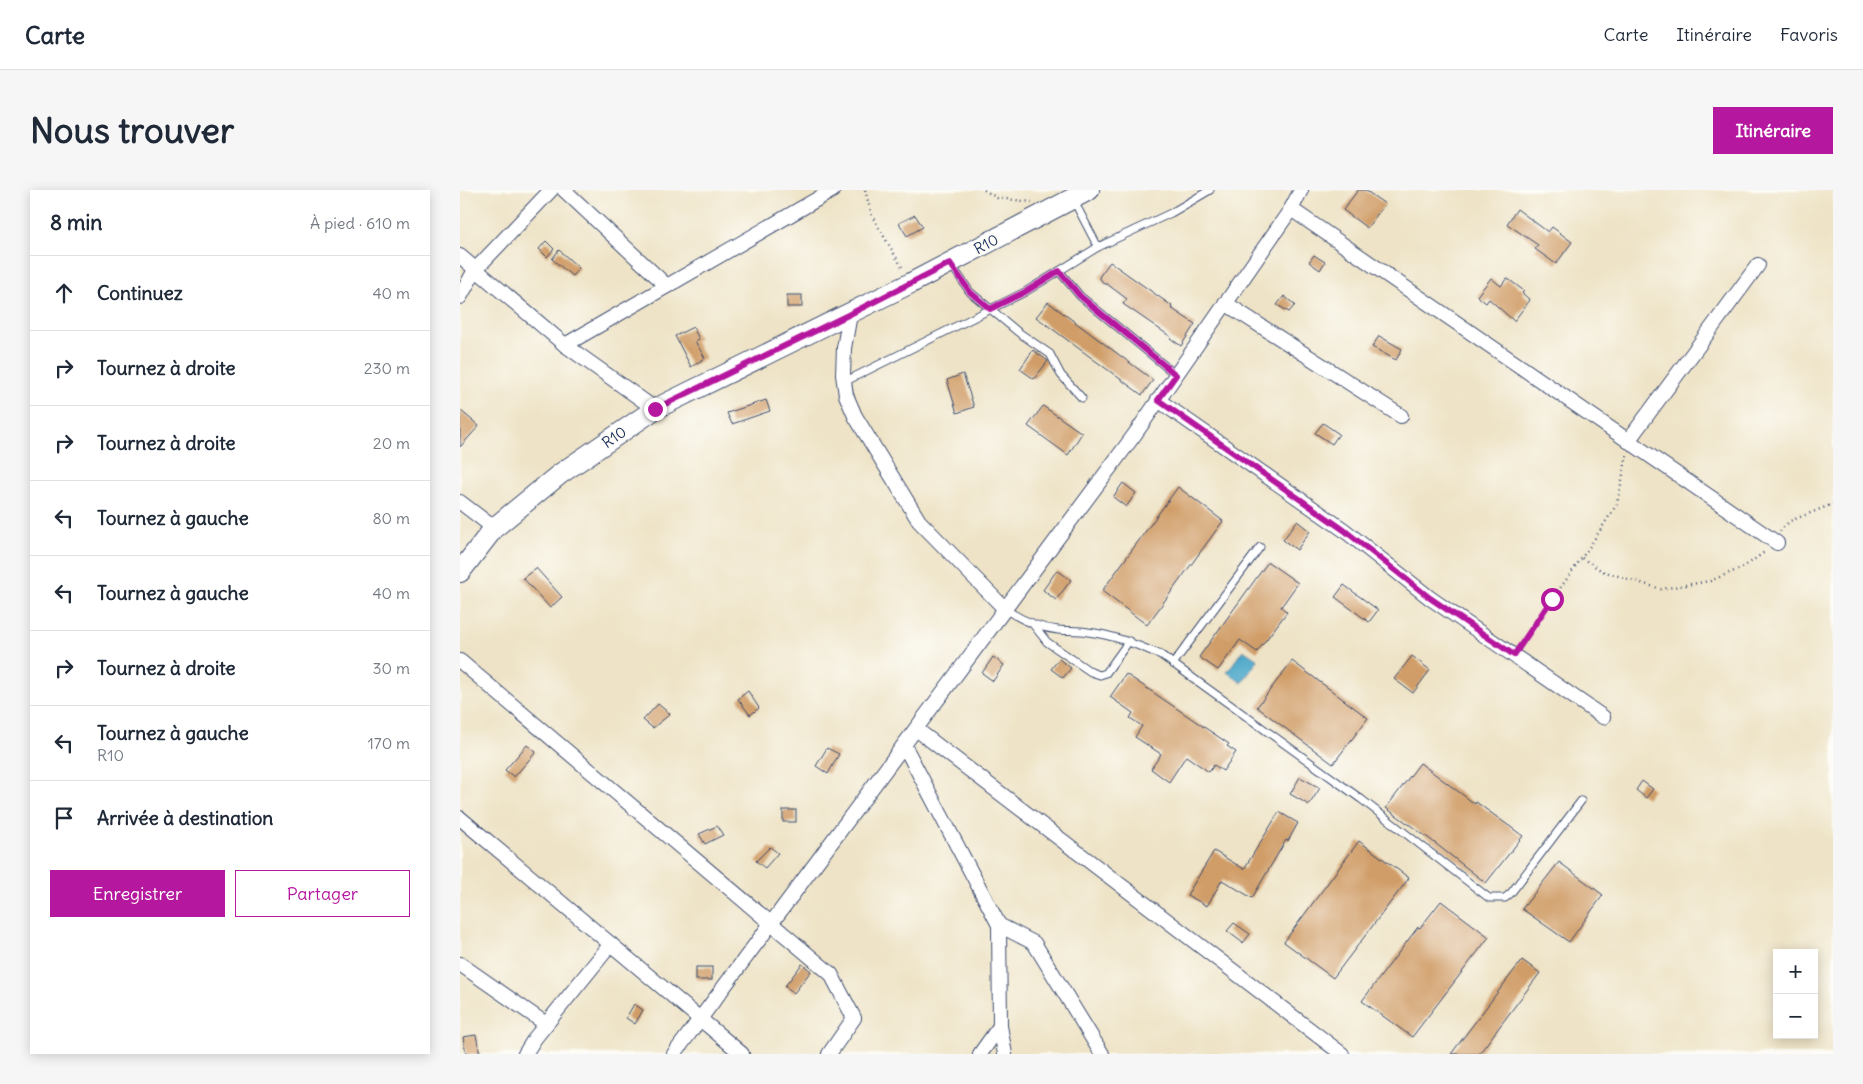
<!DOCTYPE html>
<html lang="fr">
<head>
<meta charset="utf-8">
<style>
	:root { --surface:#fff; --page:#f6f6f7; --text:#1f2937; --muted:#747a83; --line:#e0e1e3; --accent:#b5179e }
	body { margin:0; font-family:Delius,sans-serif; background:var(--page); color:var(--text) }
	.controls { position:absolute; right:15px; bottom:15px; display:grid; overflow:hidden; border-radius:0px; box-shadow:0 2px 12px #0003 }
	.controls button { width:45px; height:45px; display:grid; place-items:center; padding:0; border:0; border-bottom:1px solid var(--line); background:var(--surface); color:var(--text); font:25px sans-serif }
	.stop { position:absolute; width:15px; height:15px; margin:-11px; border:4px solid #b5179e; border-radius:50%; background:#fff }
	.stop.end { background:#b5179e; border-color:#fff; box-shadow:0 1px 5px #0008 }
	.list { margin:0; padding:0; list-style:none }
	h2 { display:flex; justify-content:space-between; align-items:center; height:65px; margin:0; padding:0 20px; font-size:21px }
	h2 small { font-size:16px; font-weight:400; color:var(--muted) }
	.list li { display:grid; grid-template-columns:32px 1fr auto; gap:15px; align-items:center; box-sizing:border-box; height:75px; padding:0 20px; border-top:1px solid var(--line) }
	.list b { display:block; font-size:19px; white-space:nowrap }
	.list p { margin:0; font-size:16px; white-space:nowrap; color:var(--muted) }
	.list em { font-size:16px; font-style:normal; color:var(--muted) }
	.actions { display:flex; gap:10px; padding:15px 20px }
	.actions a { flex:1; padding:11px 0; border:1px solid var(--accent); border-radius:0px; text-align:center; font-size:18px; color:var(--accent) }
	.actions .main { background:var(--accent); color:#fff }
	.icon { flex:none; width:28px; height:28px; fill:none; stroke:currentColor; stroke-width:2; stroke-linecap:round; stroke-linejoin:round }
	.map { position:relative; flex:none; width:1373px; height:864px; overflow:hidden; border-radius:0px }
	header { display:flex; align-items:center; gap:30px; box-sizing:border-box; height:70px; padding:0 25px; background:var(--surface); border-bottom:1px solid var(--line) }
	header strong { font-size:24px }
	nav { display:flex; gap:28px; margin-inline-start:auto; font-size:18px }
	.intro { display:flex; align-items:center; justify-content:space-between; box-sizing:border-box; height:120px; padding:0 30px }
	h1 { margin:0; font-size:35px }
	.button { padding:12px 22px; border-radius:0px; background:var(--accent); color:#fff; font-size:18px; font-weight:700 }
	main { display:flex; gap:30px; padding:0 30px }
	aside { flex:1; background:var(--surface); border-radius:0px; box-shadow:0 2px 12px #0003 }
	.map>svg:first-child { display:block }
	.water { fill:#4ba7c9; stroke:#336b94 }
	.building { fill:#d09d67 }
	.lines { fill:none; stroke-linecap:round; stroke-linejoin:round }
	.lane-casing { stroke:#3b4a6e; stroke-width:9 }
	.street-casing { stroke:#3b4a6e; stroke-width:16 }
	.secondary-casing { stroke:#3b4a6e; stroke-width:22 }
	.path { stroke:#3b4a6e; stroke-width:2.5; stroke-dasharray:1 4; stroke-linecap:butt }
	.lane { stroke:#fff; stroke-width:7 }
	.street { stroke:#fff; stroke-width:14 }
	.secondary { stroke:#fff; stroke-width:20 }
	.route { stroke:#b5179e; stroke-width:6 }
	.labels { text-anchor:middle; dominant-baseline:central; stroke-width:4.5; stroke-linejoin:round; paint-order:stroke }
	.street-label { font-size:15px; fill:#1b2f5e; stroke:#fdfcf7 }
</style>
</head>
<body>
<header>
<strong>Carte</strong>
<nav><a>Carte</a><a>Itinéraire</a><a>Favoris</a></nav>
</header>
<div class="intro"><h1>Nous trouver</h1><a class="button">Itinéraire</a></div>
<main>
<aside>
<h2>8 min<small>À pied · 610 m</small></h2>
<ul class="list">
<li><svg class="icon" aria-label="ahead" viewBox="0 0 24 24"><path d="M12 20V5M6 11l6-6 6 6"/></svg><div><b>Continuez</b></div><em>40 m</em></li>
<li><svg class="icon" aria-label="right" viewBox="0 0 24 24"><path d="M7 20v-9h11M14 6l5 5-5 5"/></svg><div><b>Tournez à droite</b></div><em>230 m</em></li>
<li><svg class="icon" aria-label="right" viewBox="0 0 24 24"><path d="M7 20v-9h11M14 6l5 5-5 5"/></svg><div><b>Tournez à droite</b></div><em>20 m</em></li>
<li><svg class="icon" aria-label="left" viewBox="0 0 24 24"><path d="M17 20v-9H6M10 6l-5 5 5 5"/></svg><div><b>Tournez à gauche</b></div><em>80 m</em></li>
<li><svg class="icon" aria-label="left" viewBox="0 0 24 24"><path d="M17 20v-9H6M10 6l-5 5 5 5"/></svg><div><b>Tournez à gauche</b></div><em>40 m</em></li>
<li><svg class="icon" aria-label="right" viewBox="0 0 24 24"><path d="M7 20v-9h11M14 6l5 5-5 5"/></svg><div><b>Tournez à droite</b></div><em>30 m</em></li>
<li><svg class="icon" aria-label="left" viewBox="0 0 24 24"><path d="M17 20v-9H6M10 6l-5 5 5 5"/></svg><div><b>Tournez à gauche</b><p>R10</p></div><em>170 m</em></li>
<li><svg class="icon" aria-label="arrive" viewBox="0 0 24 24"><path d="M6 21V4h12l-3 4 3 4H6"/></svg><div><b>Arrivée à destination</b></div></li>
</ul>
<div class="actions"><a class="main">Enregistrer</a><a>Partager</a></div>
</aside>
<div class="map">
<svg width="1373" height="864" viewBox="0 0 1373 864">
	<rect width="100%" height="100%" fill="#fdfcf7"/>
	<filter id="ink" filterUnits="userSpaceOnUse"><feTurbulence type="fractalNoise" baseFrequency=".02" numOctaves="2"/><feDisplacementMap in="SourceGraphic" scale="10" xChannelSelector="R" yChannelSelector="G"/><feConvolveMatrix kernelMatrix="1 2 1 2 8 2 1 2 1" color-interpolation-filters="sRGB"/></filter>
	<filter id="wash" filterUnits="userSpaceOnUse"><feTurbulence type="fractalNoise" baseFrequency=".0096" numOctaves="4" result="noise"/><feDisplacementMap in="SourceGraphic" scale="20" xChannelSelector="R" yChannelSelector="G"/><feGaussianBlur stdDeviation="1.12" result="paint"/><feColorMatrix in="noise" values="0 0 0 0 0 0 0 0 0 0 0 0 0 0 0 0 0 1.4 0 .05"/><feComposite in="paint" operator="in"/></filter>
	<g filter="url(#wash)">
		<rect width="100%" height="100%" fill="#eee3c6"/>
		<polygon class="water" points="783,460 798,470 782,493 767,482"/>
		<g id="blocks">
			<g class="building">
				<polygon points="898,0 905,0 925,14 907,38 883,20"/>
				<polygon points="1057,19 1088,42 1092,37 1112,52 1096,74 1075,59 1078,55 1047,34"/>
				<polygon points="455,25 463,37 447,46 439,33"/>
				<polygon points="86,51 94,59 87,67 79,59"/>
				<polygon points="99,60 119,78 112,86 92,69"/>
				<polygon points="854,65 865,72 860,80 849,72"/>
				<polygon points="650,72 712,116 711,118 735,134 721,156 710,148 711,147 663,114 667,109 647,94 644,94 639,87"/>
				<polygon points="1031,88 1041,96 1047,88 1064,101 1062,103 1070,110 1054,131 1029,109 1026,113 1017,106"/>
				<rect x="327" y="105" width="15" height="12"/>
				<polygon points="824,106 835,115 829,122 817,115"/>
				<polygon points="588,112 693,190 682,205 576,127"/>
				<polygon points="233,137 239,149 235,151 245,168 231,177 215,146"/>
				<polygon points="919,146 942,159 936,170 912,157"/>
				<polygon points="573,160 588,171 574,189 560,179"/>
				<polygon points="503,184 514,217 497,223 487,190"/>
				<polygon points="306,210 310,221 272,234 267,223"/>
				<polygon points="583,216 622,243 608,265 568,236"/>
				<polygon points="0,220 19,236 0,257"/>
				<polygon points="863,233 879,244 872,254 855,243"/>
				<polygon points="663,293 676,303 666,317 653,307"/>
				<polygon points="718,297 763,331 687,435 642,401"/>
				<polygon points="837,331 850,341 837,360 823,350"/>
				<polygon points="808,372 838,393 821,417 827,422 797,462 780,450 758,480 739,467"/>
				<polygon points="76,378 102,407 90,418 63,388"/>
				<polygon points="597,380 611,390 596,410 583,400"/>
				<polygon points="884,395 918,420 909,432 875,407"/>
				<polygon points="952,466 970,480 953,503 934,489"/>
				<polygon points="533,467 544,475 533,491 522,483"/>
				<polygon points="599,469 611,478 603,488 591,479"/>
				<polygon points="832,471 908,528 873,574 797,517"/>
				<polygon points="666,484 769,554 767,556 776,562 763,581 754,575 749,582 726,566 709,592 691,579 701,564 675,547 682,536 670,528 673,523 650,507"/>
				<polygon points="288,501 299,518 290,525 278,509"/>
				<polygon points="198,514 210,524 193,538 183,530"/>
				<polygon points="67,555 76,562 54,587 45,580"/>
				<polygon points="367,558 379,564 368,584 356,576"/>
				<polygon points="960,573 1015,614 1016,612 1063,646 1026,693 971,650 926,618"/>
				<polygon points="840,587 860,598 849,615 830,604"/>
				<polygon points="1182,591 1193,599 1186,608 1176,600"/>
				<rect x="323" y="620" width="13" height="12"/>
				<polygon points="819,622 838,633 828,651 826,650 792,708 762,690 747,716 727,705 754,661 784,679"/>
				<polygon points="257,636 263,645 245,654 239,644"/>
				<polygon points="899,651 949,688 873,788 824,752"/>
				<polygon points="310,657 318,663 305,678 296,671"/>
				<polygon points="1099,672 1143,705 1109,752 1062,719"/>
				<polygon points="981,711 1029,747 952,847 902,811 958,737 960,738"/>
				<polygon points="774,733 790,744 783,753 767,741"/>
				<polygon points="1062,770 1080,783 1058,812 1019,864 991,864"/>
				<polygon points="342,774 351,781 334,803 325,796"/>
				<rect x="236" y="777" width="16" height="13"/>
				<polygon points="174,814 183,820 175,834 166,828"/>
				<polygon points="16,845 20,864 6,864 3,847"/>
			</g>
		</g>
	</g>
	<g filter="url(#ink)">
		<use href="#blocks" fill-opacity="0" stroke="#3b4a6e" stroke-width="1"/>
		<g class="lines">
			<defs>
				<g id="lane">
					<polyline points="614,11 638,57"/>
					<polyline points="490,73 510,102 558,142 590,164 601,185 622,208"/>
					<polyline points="599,81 620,106 716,185"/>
					<polyline points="384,192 565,102 638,57 711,23 750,0"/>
					<path d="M545,419C560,429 579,438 598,440C608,441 618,440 628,442C654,445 677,455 701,465L901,609L1029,708H1045L1051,703L1121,611"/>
					<polyline points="572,433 587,452 631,482 640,485 646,483 669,451"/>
					<polyline points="713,474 800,357"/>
				</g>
				<g id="street">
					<polyline points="104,0 207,96"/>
					<polyline points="831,19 1317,353"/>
					<polyline points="0,66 105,155 195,219"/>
					<polyline points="0,107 15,80 91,0"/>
					<polyline points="765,113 941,226"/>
					<polyline points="390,124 384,158 383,185 386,205 395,226 459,331 545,419"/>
					<polyline points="105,155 373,0"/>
					<polyline points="698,210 884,340 970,408 1143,527"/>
					<polyline points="1168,251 1298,75"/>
					<polyline points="0,312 34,338"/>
					<polyline points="0,471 371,784 394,828 369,864"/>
					<polyline points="456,539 882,864"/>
					<polyline points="444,555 539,735 540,836 520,864"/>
					<polyline points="0,628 282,864"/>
					<polyline points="539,735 574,753 642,864"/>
					<polyline points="0,774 86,834"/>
					<polyline points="540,836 545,864"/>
					<polyline points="65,864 75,848 151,754"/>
					<polyline points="214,864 675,244 831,19 841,0"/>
				</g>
				<polyline id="secondary" points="0,382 34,338 100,284 195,219 451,93 629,0"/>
			</defs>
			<use href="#lane" class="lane-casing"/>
			<use href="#street" class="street-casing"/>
			<use href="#secondary" class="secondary-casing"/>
			<g class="path">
				<polyline points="405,0 412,26 443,79"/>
				<polyline points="524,0 537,8 572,12"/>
				<polyline points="1320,341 1330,331 1373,314"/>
				<polyline points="1122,368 1142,381 1201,399 1250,391 1284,377 1306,361"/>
				<polyline points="1060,455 1130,356 1157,314 1167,265"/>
			</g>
			<use href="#lane" class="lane"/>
			<use href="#street" class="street"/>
			<use href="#secondary" class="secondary"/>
		</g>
	</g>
	<g class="lines" filter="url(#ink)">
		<polyline class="route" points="195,219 390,124 490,73 510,102 530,119 565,102 599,81 620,106 716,185 698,210 884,340 970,408 1054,465 1092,409"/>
	</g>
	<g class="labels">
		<g class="street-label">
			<text transform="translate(526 54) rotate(-28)">R10</text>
			<text transform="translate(154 247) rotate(-35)">R10</text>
		</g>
	</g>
</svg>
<div class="controls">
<button>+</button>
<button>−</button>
</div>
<div class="stop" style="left:1092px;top:409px"></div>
<div class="stop end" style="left:195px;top:219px"></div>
</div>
</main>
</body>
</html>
